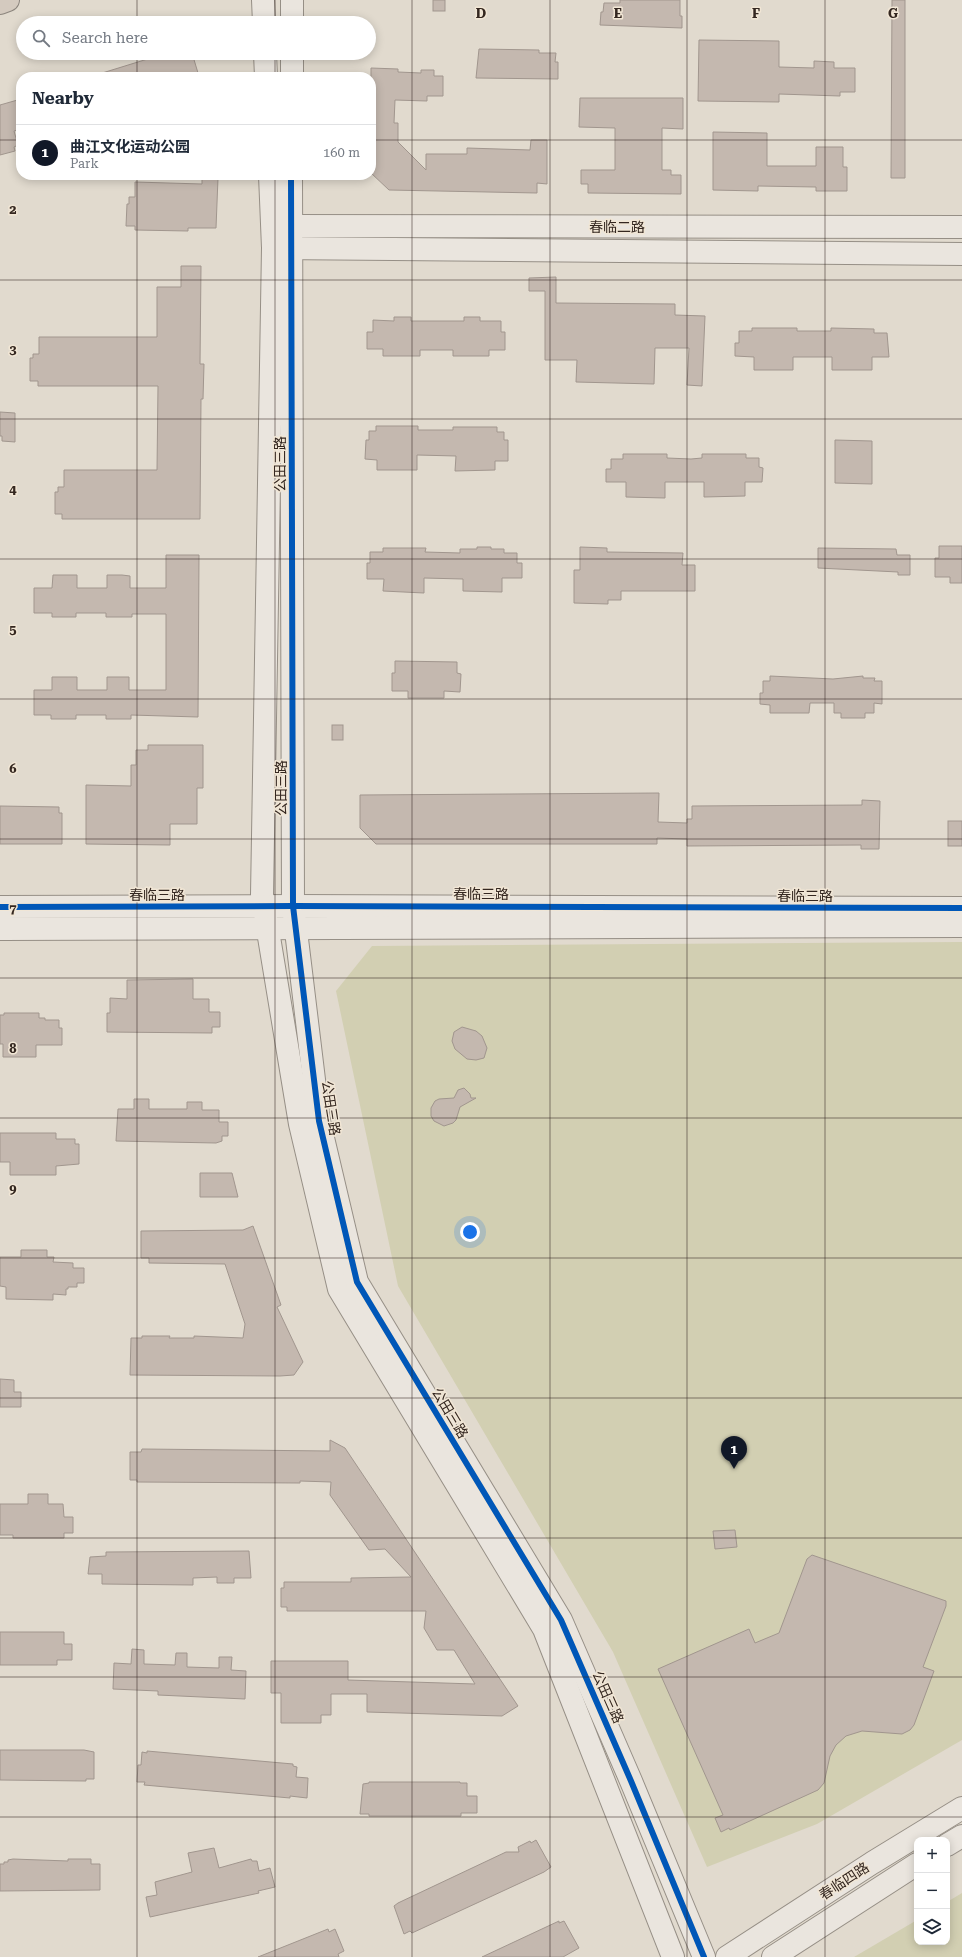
<!DOCTYPE html>
<html lang="en">
<head>
<meta charset="utf-8">
<style>
	:root { --surface:#fff; --page:#f2f2f3; --text:#1f2937; --muted:#747a83; --line:#e0e1e3; --accent:#111827 }
	body { margin:0; font-family:"Roboto Serif","Noto Sans SC",serif; background:var(--page); color:var(--text) }
	.controls { position:absolute; right:12px; bottom:12px; display:grid; overflow:hidden; border-radius:8px; box-shadow:0 2px 10px #0003 }
	.controls button { width:36px; height:36px; display:grid; place-items:center; padding:0; border:0; border-bottom:1px solid var(--line); background:var(--surface); color:var(--text); font:20px sans-serif }
	.you { position:absolute; left:470px; top:1232px; width:14px; height:14px; margin:-10px; border:3px solid #fff; border-radius:50%; background:#1a73e8; box-shadow:0 0 0 6px #1a73e833 }
	.badge { display:grid; place-items:center; width:26px; height:26px; border-radius:50%; background:var(--accent); color:#fff; font-size:13px; font-weight:700 }
	.pin { position:absolute; translate:-50% -33px; filter:drop-shadow(0 1px 2px #0008) }
	.pin::after { content:''; position:absolute; top:21px; width:14px; height:12px; background:inherit; clip-path:polygon(0 0,100% 0,50% 100%) }
	.list { margin:0; padding:0; list-style:none }
	h2 { display:flex; justify-content:space-between; align-items:center; height:52px; margin:0; padding:0 16px; font-size:17px }
	h2 small { font-size:13px; font-weight:400; color:var(--muted) }
	.list li { display:grid; grid-template-columns:26px 1fr auto; gap:12px; align-items:center; box-sizing:border-box; height:56px; padding:0 16px; border-top:1px solid var(--line) }
	.list b { display:block; font-size:15px; white-space:nowrap }
	.list p { margin:0; font-size:13px; white-space:nowrap; color:var(--muted) }
	.list em { font-size:13px; font-style:normal; color:var(--muted) }
	.icon { flex:none; width:22px; height:22px; fill:none; stroke:currentColor; stroke-width:2; stroke-linecap:round; stroke-linejoin:round }
	.map { position:relative; flex:none; width:962px; height:1957px; overflow:hidden }
	.search { position:absolute; background:var(--surface); box-shadow:0 2px 10px #0003; left:16px; top:16px; width:360px; height:44px; display:flex; align-items:center; gap:10px; box-sizing:border-box; padding:0 14px; border-radius:22px; color:var(--muted); font-size:15px }
	.panel { position:absolute; background:var(--surface); box-shadow:0 2px 10px #0003; left:16px; top:72px; width:360px; height:108px; border-radius:16px }
	.map>svg:first-child { display:block }
	.green { fill:#d2cfb2 }
	.building { fill:#c4b8af; stroke:#a1968e }
	.lines { fill:none; stroke-linecap:round; stroke-linejoin:round }
	.secondary-casing { stroke:#968f86; stroke-width:24 }
	.highway-casing { stroke:#8c857d; stroke-width:24 }
	.secondary { stroke:#eae5de; stroke-width:22 }
	.highway { stroke:#d4cabf; stroke-width:22 }
	.cycleway-casing { stroke:#f1e6d5; stroke-width:8 }
	.cycleway { stroke:#0057b8; stroke-width:6 }
	.grid { fill:none; stroke:#342720; stroke-width:1; stroke-opacity:0.55 }
	.labels { text-anchor:middle; dominant-baseline:central; stroke-width:3; stroke-linejoin:round; paint-order:stroke }
	.street-label { font-size:14px; fill:#342720; stroke:#f1e6d5 }
	.grid-label { font-size:13px; text-anchor:middle; font-weight:bold; fill:#342720; stroke:#f1e6d5; stroke-width:3; stroke-linejoin:round; paint-order:stroke }
</style>
</head>
<body>
<div class="map">
<svg width="962" height="1957" viewBox="0 0 962 1957">
	<rect width="100%" height="100%" fill="#e1dace"/>
	<g class="green">
		<polygon points="962,942 962,1740 817,1824 707,1867 613,1652 398,1286 336,991 372,946"/>
		<polygon points="962,1893 962,1957 854,1957 917,1920 917,1942 947,1942 947,1902"/>
	</g>
	<g class="building">
		<rect x="433" y="0" width="12" height="11"/>
		<polygon points="620,0 680,0 680,16 682,16 682,28 600,25 601,12 603,12 604,3 620,3"/>
		<polygon points="892,0 905,0 905,178 891,178"/>
		<polygon points="699,40 779,41 779,67 814,68 814,61 834,62 834,68 855,68 855,92 840,92 840,96 779,94 779,102 698,101"/>
		<polygon points="479,49 539,50 539,53 556,53 555,62 558,62 558,79 476,78"/>
		<polygon points="167,53 192,53 198,73 184,77 99,77 99,74"/>
		<polygon points="371,68 398,69 398,72 421,73 421,70 434,70 434,76 443,76 443,96 427,96 427,101 395,100 394,123 398,123 398,142 426,170 426,154 467,154 467,148 530,150 531,140 547,140 547,184 537,183 537,193 389,190 371,173"/>
		<polygon points="580,98 683,98 683,129 662,128 662,170 671,170 671,175 681,175 681,194 588,193 588,184 581,184 581,170 615,170 615,128 579,127"/>
		<polygon points="21,99 21,129 14,131 18,145 14,147 15,151 0,155 0,105"/>
		<polygon points="713,132 767,133 767,166 816,166 816,147 843,147 843,167 847,167 847,191 816,191 816,187 758,186 758,191 713,190"/>
		<polygon points="202,177 218,178 216,228 188,228 188,231 135,230 135,226 126,226 127,204 129,204 129,197 135,197 135,182 202,184"/>
		<polygon points="181,266 201,266 200,364 204,364 203,399 201,399 200,519 62,519 62,514 55,514 55,492 58,492 58,487 64,487 64,470 157,470 158,386 38,386 38,381 30,381 30,358 33,358 33,354 39,354 39,337 157,337 157,287 181,287"/>
		<polygon points="556,277 556,303 675,304 675,315 705,316 702,386 687,385 689,348 655,348 654,384 576,382 577,360 545,360 545,291 529,291 529,278"/>
		<polygon points="394,317 411,317 411,321 464,321 464,317 480,317 480,321 501,321 501,332 505,332 505,350 489,350 489,356 453,356 453,350 420,350 420,356 383,356 383,349 367,349 367,332 373,332 373,320 394,321"/>
		<polygon points="752,328 797,328 797,331 831,331 831,328 874,329 874,333 887,333 889,357 872,357 872,370 832,370 832,357 793,357 793,370 754,370 754,357 735,356 735,343 739,343 739,331 752,331"/>
		<polygon points="0,412 15,413 15,442 2,441 2,436 0,436"/>
		<polygon points="376,426 418,426 418,430 453,430 453,427 497,427 497,432 504,432 504,440 508,440 508,461 495,461 495,470 455,471 456,456 417,455 417,470 377,470 377,460 365,459 366,440 369,440 369,431 376,431"/>
		<polygon points="835,440 872,441 872,484 835,483"/>
		<polygon points="623,454 667,454 667,458 691,459 702,458 702,454 746,454 746,458 759,458 759,467 763,468 762,482 745,482 745,496 704,497 704,482 665,482 665,498 626,497 626,482 606,482 606,469 611,469 611,459 623,459"/>
		<polygon points="939,546 962,546 962,583 950,583 950,577 935,577 935,558 939,558"/>
		<polygon points="477,547 491,547 491,549 504,549 504,553 517,553 517,563 522,563 522,578 502,578 502,592 463,591 463,579 424,578 424,593 383,591 384,579 367,579 367,563 370,563 370,552 383,552 383,548 426,548 425,552 460,553 460,549 477,549"/>
		<polygon points="580,547 607,548 607,552 683,553 682,565 695,565 695,591 621,591 621,600 608,600 608,604 574,603 574,570 580,570"/>
		<polygon points="818,548 896,549 897,555 910,555 910,575 898,575 898,572 818,568"/>
		<polygon points="166,555 199,555 198,717 131,715 131,719 106,719 106,715 76,715 76,719 51,719 51,715 34,715 34,690 52,690 52,677 77,677 77,690 107,690 107,677 129,677 129,690 166,690 166,614 132,614 132,617 106,617 106,613 76,613 76,617 52,617 52,613 34,613 34,588 52,588 53,575 77,575 77,588 107,588 107,575 122,575 130,576 130,588 166,588"/>
		<polygon points="395,661 457,662 457,673 461,674 460,692 444,691 444,698 408,698 408,691 392,691 392,673 395,673"/>
		<polygon points="770,676 833,679 863,676 863,678 875,678 874,681 882,681 882,704 874,703 874,713 865,713 865,718 841,718 841,713 834,713 834,703 810,703 809,713 770,713 770,705 760,704 760,693 763,693 763,681 770,681"/>
		<rect x="332" y="725" width="11" height="15"/>
		<polygon points="148,745 203,745 203,788 197,788 197,824 170,824 170,845 86,844 86,785 131,786 131,765 136,765 136,750 148,750"/>
		<polygon points="659,793 658,822 687,823 687,819 692,819 692,806 862,805 862,800 880,801 879,849 861,849 861,845 687,846 687,839 657,838 657,844 376,844 360,828 360,795"/>
		<polygon points="0,806 59,807 59,813 62,813 62,844 0,844"/>
		<rect x="948" y="821" width="14" height="25"/>
		<polygon points="193,979 193,999 209,999 209,1012 220,1012 220,1027 212,1027 212,1033 107,1032 107,1013 110,1013 110,998 127,999 127,980"/>
		<polygon points="4,1013 39,1013 39,1018 45,1018 45,1020 59,1020 59,1028 62,1028 62,1045 36,1045 36,1057 3,1057 3,1044 0,1044 0,1015 4,1015"/>
		<polygon points="462,1027 476,1031 482,1036 487,1048 484,1058 476,1060 467,1059 455,1049 452,1041 454,1032"/>
		<polygon points="464,1088 470,1094 471,1098 476,1098 460,1107 456,1120 453,1123 444,1126 434,1121 431,1116 431,1108 435,1101 439,1099 454,1098 458,1090"/>
		<polygon points="134,1099 149,1099 149,1109 187,1109 187,1102 202,1102 202,1110 219,1110 219,1122 228,1122 228,1136 222,1136 222,1141 216,1143 116,1141 118,1109 134,1109"/>
		<polygon points="0,1133 56,1133 56,1139 75,1139 75,1144 79,1144 79,1164 56,1166 56,1175 10,1175 10,1162 0,1162"/>
		<polygon points="200,1173 232,1173 238,1197 200,1197"/>
		<polygon points="253,1226 281,1305 277,1307 303,1362 294,1375 280,1376 130,1375 131,1338 142,1338 142,1336 170,1336 169,1338 194,1338 194,1336 243,1338 245,1324 225,1264 149,1263 149,1258 141,1258 141,1231 243,1230"/>
		<polygon points="21,1250 47,1250 47,1257 54,1257 53,1262 73,1263 73,1268 84,1268 84,1283 77,1283 77,1287 68,1287 68,1289 66,1289 66,1295 53,1294 53,1300 6,1299 6,1287 0,1286 0,1257 21,1257"/>
		<polygon points="0,1379 14,1380 14,1392 21,1392 21,1407 0,1407"/>
		<polygon points="330,1440 345,1448 518,1706 502,1716 367,1712 367,1694 331,1694 331,1715 321,1715 321,1723 281,1723 281,1693 271,1693 271,1661 348,1661 348,1680 475,1684 454,1650 437,1650 424,1628 426,1611 287,1611 287,1607 281,1607 281,1588 284,1588 284,1582 351,1582 351,1578 411,1577 385,1549 369,1550 330,1495 331,1482 300,1481 300,1483 137,1482 137,1480 130,1480 130,1452 141,1452 142,1449 330,1451"/>
		<polygon points="28,1494 48,1494 48,1504 63,1504 64,1517 73,1517 73,1533 64,1533 64,1538 13,1538 13,1535 0,1535 0,1504 28,1504"/>
		<polygon points="735,1530 737,1547 715,1549 713,1531"/>
		<polygon points="249,1551 251,1578 234,1578 234,1583 217,1583 217,1577 193,1578 193,1585 102,1584 102,1574 88,1574 90,1557 106,1556 106,1552"/>
		<polygon points="812,1555 946,1601 946,1606 923,1667 934,1671 914,1725 910,1730 902,1734 862,1731 846,1736 836,1745 830,1756 824,1783 818,1790 730,1830 729,1828 721,1832 715,1818 723,1815 658,1669 749,1629 755,1643 779,1633 807,1559"/>
		<polygon points="0,1632 64,1632 64,1644 72,1644 72,1660 57,1660 57,1665 0,1665"/>
		<polygon points="132,1649 144,1650 144,1664 175,1665 176,1653 187,1653 187,1667 219,1668 219,1657 232,1657 231,1670 246,1671 245,1699 158,1695 158,1691 113,1689 114,1663 131,1664"/>
		<polygon points="0,1750 84,1750 94,1752 94,1779 86,1779 86,1781 0,1780"/>
		<polygon points="147,1751 293,1764 293,1766 297,1767 296,1777 308,1778 307,1798 290,1796 290,1798 144,1785 145,1782 137,1782 138,1765 141,1765 142,1752 147,1753"/>
		<polygon points="369,1782 460,1782 460,1783 467,1783 467,1796 477,1796 477,1813 461,1813 461,1816 369,1816 369,1814 360,1814 363,1784 369,1783"/>
		<polygon points="536,1840 551,1867 544,1872 412,1933 410,1931 404,1934 394,1906 398,1903 506,1852 519,1852 518,1847 530,1841 531,1843"/>
		<polygon points="214,1848 219,1868 251,1859 252,1861 257,1861 259,1871 270,1868 275,1887 258,1891 259,1893 150,1917 146,1897 157,1895 155,1882 192,1872 188,1853"/>
		<polygon points="13,1859 68,1861 68,1859 91,1859 91,1864 100,1864 100,1890 0,1891 0,1864 4,1864 4,1862 8,1862 8,1860"/>
		<polygon points="559,1921 559,1923 564,1921 579,1948 563,1957 482,1957"/>
		<polygon points="328,1929 329,1932 335,1929 344,1951 338,1954 339,1957 258,1957"/>
	</g>
	<g class="lines">
		<defs>
			<g id="secondary">
				<polyline points="263,0 264,23"/>
				<polyline points="292,23 292,0"/>
				<polyline points="265,53 266,77"/>
				<polyline points="292,77 292,53"/>
				<polyline points="270,175 273,248 262,895 300,1124 339,1289 544,1629 673,1957"/>
				<polyline points="291,175 293,906 319,1121 357,1282 561,1620 631,1781 704,1957"/>
				<polyline points="277,226 962,227"/>
				<polyline points="276,248 962,254"/>
				<polyline points="0,907 293,906 962,908"/>
				<polyline points="0,929 962,926"/>
				<polyline points="947,1845 962,1836"/>
				<polyline points="727,1957 872,1863 962,1808"/>
				<polyline points="773,1957 917,1864"/>
			</g>
			<polyline id="highway" points="0,3 8,0"/>
		</defs>
		<use href="#secondary" class="secondary-casing"/>
		<use href="#highway" class="highway-casing"/>
		<use href="#secondary" class="secondary"/>
		<use href="#highway" class="highway"/>
		<defs>
			<g id="cycleway">
				<polyline points="291,175 293,906 319,1121 357,1282 561,1620 631,1781 704,1957"/>
				<polyline points="0,907 293,906 962,908"/>
			</g>
		</defs>
		<use href="#cycleway" class="cycleway-casing"/>
		<use href="#cycleway" class="cycleway"/>
	</g>
	<path class="grid" d="M137,0V23M275,0V23M412,0V1957M550,0V1957M687,0V1957M825,0V1957M137,53V77M275,53V77M0,140H21M371,140H962M137,175V1957M275,175V1957M0,280H962M0,419H962M0,559H962M0,699H962M0,839H962M0,978H962M0,1118H962M0,1258H962M0,1398H962M0,1538H962M0,1677H962M0,1817H962"/>
	<g class="labels">
		<g class="street-label">
			<text x="617" y="227">春临二路</text>
			<text transform="translate(280 464) rotate(-90)">公田三路</text>
			<text transform="translate(281 788) rotate(-90)">公田三路</text>
			<text x="481" y="894">春临三路</text>
			<text x="157" y="895">春临三路</text>
			<text x="805" y="896">春临三路</text>
			<text transform="translate(331 1108) rotate(81)">公田三路</text>
			<text transform="translate(450 1413) rotate(59)">公田三路</text>
			<text transform="translate(608 1697) rotate(66)">公田三路</text>
			<text transform="translate(844 1881) rotate(-33)">春临四路</text>
		</g>
	</g>
	<g class="grid-label">
		<text x="481" y="18">D</text>
		<text x="618" y="18">E</text>
		<text x="756" y="18">F</text>
		<text x="893" y="18">G</text>
		<text x="13" y="214">2</text>
		<text x="13" y="354">3</text>
		<text x="13" y="494">4</text>
		<text x="13" y="634">5</text>
		<text x="13" y="773">6</text>
		<text x="13" y="913">7</text>
		<text x="13" y="1053">8</text>
		<text x="13" y="1193">9</text>
	</g>
</svg>
<div class="controls">
<button>+</button>
<button>−</button>
<button><svg class="icon" aria-label="layers" viewBox="0 0 24 24"><path d="M12 4l9 5-9 5-9-5zM3 14l9 5 9-5"/></svg></button>
</div>
<div class="you"></div>
<div class="pin badge" style="left:734px;top:1469px">1</div>
<div class="search"><svg class="icon" aria-label="search" viewBox="0 0 24 24"><circle cx="10" cy="10" r="6"/><path d="M15 15l6 6"/></svg>Search here</div>
<section class="panel">
<h2>Nearby<small></small></h2>
<ul class="list">
<li><span class="badge">1</span><div><b>曲江文化运动公园</b><p>Park</p></div><em>160 m</em></li>
</ul>
</section>
</div>
</body>
</html>
